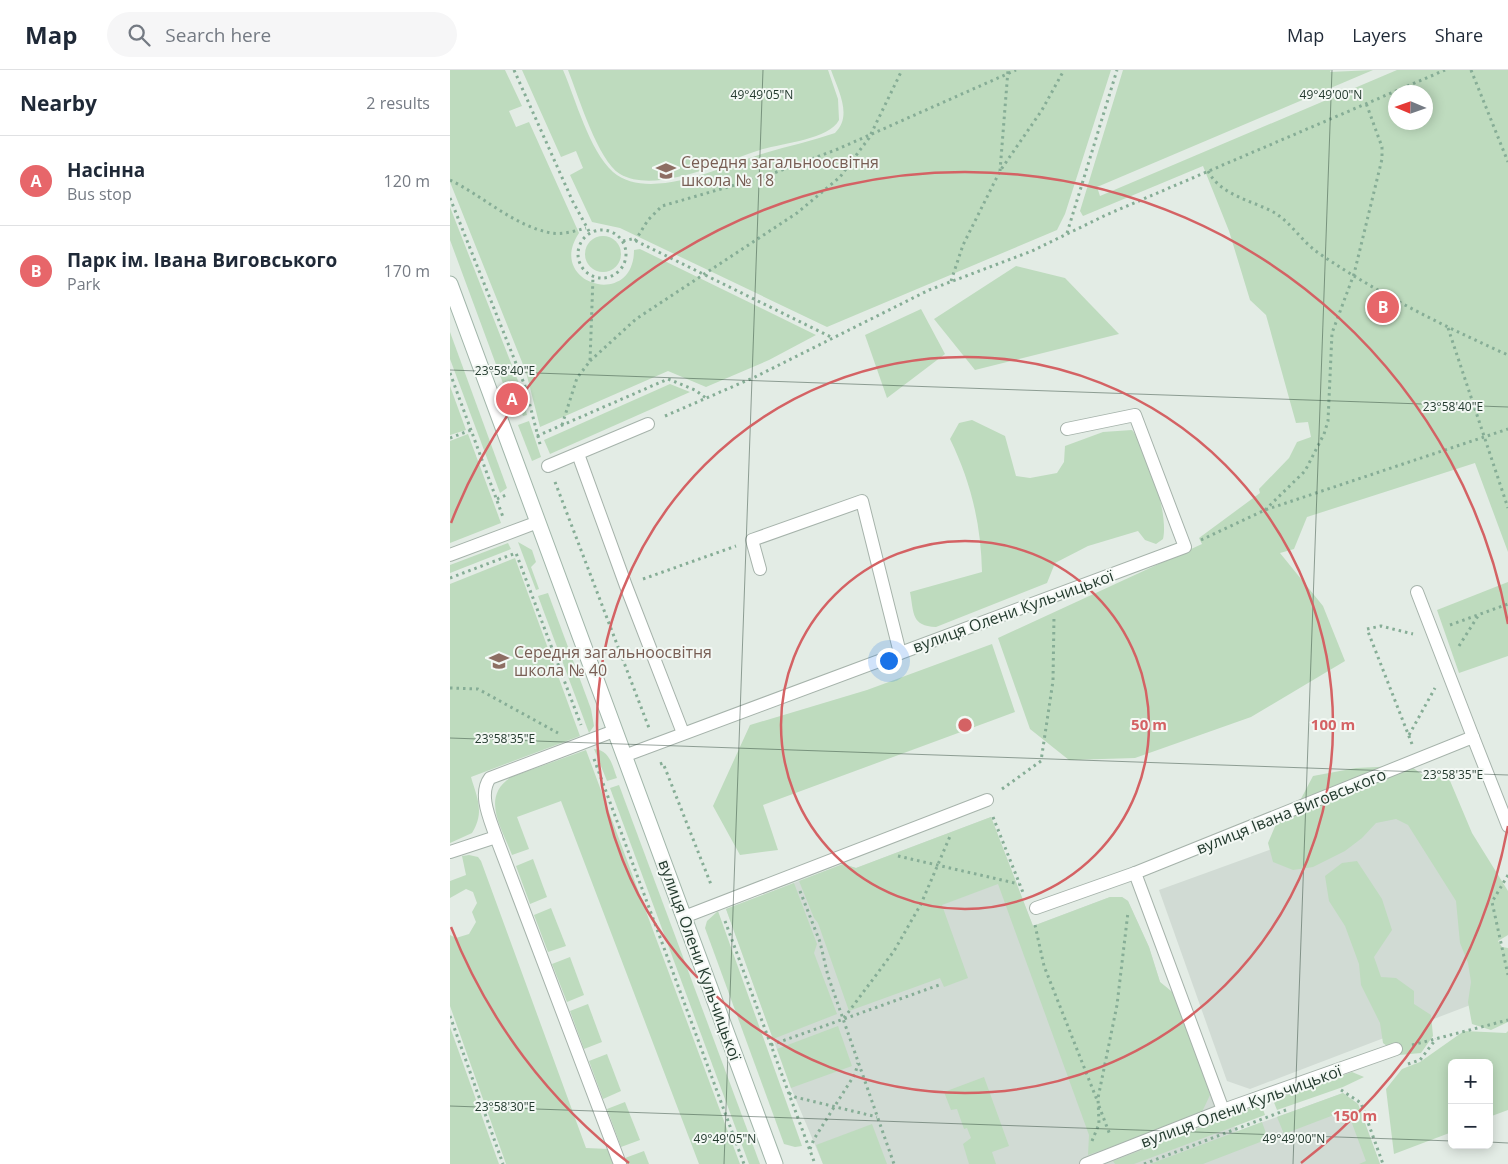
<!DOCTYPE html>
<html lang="en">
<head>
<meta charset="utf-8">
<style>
	:root { --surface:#fff; --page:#f6f6f7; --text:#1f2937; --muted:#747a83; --line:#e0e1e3; --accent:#e7666a }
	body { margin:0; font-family:"Open Sans",sans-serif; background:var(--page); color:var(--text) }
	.controls { position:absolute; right:15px; bottom:15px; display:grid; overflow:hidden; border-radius:8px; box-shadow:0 2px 12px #0003 }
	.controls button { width:45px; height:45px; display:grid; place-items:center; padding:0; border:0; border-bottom:1px solid var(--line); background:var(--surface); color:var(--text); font:25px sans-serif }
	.compass { position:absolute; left:938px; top:15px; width:45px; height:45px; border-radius:50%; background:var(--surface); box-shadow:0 2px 12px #0003; rotate:272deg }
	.you { position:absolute; left:438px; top:590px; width:18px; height:18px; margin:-12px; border:4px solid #fff; border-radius:50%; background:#1a73e8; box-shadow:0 0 0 8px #1a73e833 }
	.badge { display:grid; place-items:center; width:32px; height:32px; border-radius:50%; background:var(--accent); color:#fff; font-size:16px; font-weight:700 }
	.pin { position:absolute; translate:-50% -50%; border:2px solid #fff; box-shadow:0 1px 5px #0006 }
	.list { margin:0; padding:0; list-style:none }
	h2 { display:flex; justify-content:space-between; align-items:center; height:65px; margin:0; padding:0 20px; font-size:21px }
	h2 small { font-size:16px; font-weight:400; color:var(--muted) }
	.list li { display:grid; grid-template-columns:32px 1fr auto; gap:15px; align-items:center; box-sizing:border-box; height:90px; padding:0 20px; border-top:1px solid var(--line) }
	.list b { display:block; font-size:19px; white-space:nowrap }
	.list p { margin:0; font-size:16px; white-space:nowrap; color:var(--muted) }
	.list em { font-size:16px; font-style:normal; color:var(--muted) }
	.icon { flex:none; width:28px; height:28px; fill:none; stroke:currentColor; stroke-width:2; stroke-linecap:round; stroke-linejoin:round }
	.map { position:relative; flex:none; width:1058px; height:1094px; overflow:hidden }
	header { display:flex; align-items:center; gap:30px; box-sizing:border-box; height:70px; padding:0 25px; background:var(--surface); border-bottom:1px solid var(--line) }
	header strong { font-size:24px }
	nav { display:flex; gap:28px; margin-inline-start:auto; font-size:18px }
	.search { width:350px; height:45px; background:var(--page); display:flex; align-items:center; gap:12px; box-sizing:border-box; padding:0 18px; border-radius:28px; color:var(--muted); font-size:19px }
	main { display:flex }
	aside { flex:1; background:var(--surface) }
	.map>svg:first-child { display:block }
	.built { fill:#d1dbd4 }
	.green { fill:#bedbbe; fill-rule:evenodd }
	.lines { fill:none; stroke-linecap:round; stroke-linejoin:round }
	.lane-casing { stroke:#a6b3ab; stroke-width:14 }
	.secondary-casing { stroke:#a2b6aa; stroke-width:17 }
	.path { stroke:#86ad96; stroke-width:3; stroke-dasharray:2.5 4; stroke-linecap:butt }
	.lane { stroke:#fff; stroke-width:12 }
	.secondary { stroke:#fff; stroke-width:15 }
	.ticks { fill:none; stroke:#243b2f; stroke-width:1; stroke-opacity:0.45 }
	.ring { fill:none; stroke:#d46264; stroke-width:2.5 }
	.labels { text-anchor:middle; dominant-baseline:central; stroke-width:4; stroke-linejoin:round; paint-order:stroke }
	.education-label { font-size:16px; fill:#785e54; stroke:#f3f8f4; text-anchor:start }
	.street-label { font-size:16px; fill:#243b2f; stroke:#f3f8f4 }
	.ticks-label { font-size:12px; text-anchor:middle; fill:#243b2f; stroke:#f3f8f4; stroke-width:4; stroke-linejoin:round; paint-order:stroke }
	.centre { fill:#d46264; stroke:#f3f8f4; stroke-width:2.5 }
	.ring-label { font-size:15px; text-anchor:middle; font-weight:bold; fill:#d46264; stroke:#f3f8f4; stroke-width:4; stroke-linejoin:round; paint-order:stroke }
</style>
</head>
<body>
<header>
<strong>Map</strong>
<div class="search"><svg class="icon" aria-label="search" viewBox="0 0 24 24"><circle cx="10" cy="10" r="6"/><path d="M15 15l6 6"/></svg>Search here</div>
<nav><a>Map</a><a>Layers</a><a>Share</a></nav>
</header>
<main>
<aside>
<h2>Nearby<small>2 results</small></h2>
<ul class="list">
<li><span class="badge">A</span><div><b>Насінна</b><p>Bus stop</p></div><em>120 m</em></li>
<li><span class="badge">B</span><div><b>Парк ім. Івана Виговського</b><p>Park</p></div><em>170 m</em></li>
</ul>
</aside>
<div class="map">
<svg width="1058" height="1094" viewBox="0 0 1058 1094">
	<rect width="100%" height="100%" fill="#e3ece5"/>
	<g class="built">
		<polygon points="973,724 1044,926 800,1019 777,1011 709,820"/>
		<polygon points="541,747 583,856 660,827 672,827 678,831 699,877 710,912 727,926 760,1025 788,1061 893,1023 908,1034 930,1094 373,1094 341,1018 276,839 393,794 406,798"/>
	</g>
	<g class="green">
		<path d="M0,0H55L72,36L59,41L66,57L79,52L129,163C95,214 184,240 184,180L190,179L366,265L319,290L256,317L218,301L90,357L76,302L0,112Z"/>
		<path d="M72,0H113C126,30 139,80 163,102C199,133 277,95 315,83C338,76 362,71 385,63C403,46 388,20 381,0H661L615,144L607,160L377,257L170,158L142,152L120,105L133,98L126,81L111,87Z"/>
		<path d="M118,0H378L388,29L389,50C379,70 331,73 310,80C274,91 206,125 170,104C148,91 128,25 118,0Z"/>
		<path d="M673,0H881L880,2L923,0L647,117L650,126L947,0H1058V482L1025,393L857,447L844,479L830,483L873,536L895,591L801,647L685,688L619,690L580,659L548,568L752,474L749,468L810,423L809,419L839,388L847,372L861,367L858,352L846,353L816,245L800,230L779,161L753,96L633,146L630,141ZM946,22H976V52H946Z"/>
		<polygon points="0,137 70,316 77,345 73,346 64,324 58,327 0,170"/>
		<circle cx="153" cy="184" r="18"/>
		<polygon points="566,196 615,208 669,264 525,300 484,249"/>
		<polygon points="471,239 495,284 437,328 415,265"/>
		<polygon points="0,262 57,418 50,423 0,289"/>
		<polygon points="220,314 240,322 100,384 94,370"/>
		<polygon points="0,316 16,360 0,365"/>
		<path d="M522,350L555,366L566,406L580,408L607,403L614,392L615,376L653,362L682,360C698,379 719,445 713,469L706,474L695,470L688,461L638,476L605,493L597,513L486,557C461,556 464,543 460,522L532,502C531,454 521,412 500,369L509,353Z"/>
		<polygon points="79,351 91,387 82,391 68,355"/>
		<polygon points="18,364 51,453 0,473 0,371"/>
		<polygon points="68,472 82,480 86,492 81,497 89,519 86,520"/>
		<polygon points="58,473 61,479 0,503 0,495"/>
		<path d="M65,488L130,666L21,707C27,728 35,742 22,763L0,773V514Z"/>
		<polygon points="1058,512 1058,586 1009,603 987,540"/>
		<polygon points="98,523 141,639 144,656 139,663 88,526"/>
		<polygon points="542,574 565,642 313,735 328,780 290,785 263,736 300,655 417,620"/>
		<path d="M144,679C160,680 162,695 167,708L157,711Z"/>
		<path d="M136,680L271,1043L290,1094H249L111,731L67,747L79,779L62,785C52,758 30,727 61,707Z"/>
		<polygon points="948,696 962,697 978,709 998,706 1022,763 1058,821 1058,865 1048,871 1052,877 1058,878 1058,952 1041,960 1022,954 1018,932 1021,912 1018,893 1010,873 1006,831 958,755 946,749 926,753 912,768 895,781 863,797 843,800 823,792 818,773 826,754 844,742 863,706 906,698"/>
		<polygon points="169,715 310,1094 299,1094 160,718"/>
		<polygon points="541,747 583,856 660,827 672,827 678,831 699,877 710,912 727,926 760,1025 752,1042 730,1053 638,1085 639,1065 548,814 492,835 518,908 494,917 490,908 399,941 368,853 364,848 349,811 393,794 406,798"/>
		<polygon points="19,785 28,787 31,791 136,1078 159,1079 163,1088 163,1094 56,1094 0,936 0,865 6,868 19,864 26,852 22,842 27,833 23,822 16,819 0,828 0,811 16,805 12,786"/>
		<polygon points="83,789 97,827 80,834 66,796"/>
		<polygon points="907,791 932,829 942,860 924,887 931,907 946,908 964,921 964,934 981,945 983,966 971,983 949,985 933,973 930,953 911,915 909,894 895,856 879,831 875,806 892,793"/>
		<polygon points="344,813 367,874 364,883 387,944 323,969 276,839"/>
		<polygon points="101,838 116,876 98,882 84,845"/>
		<polygon points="268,841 352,1076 345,1077 334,1074 255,858 257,851"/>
		<polygon points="120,887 134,925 117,932 102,894"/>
		<polygon points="138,934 152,972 134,979 120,941"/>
		<polygon points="388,956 402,996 341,1018 327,979"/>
		<polygon points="0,957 49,1094 0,1094"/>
		<polygon points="1014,961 1056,963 1058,961 1058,1040 1039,1047 1039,993 1002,993 1002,1062 944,1084 936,1019 952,999 970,992"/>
		<polygon points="157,984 171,1021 153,1029 139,991"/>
		<polygon points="902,1002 914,1007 893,1017 827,1040 823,1030"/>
		<polygon points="534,1007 559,1076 542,1082 546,1094 519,1094 513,1074 521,1068 517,1058 514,1059 507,1039 501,1040 494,1022"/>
		<polygon points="893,1023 908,1034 930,1094 909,1094 916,1091 897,1040 834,1064 827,1047"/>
		<polygon points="175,1032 190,1070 171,1077 157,1039"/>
		<polygon points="811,1034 815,1045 684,1094 665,1094 663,1091"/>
		<polygon points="812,1052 818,1069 753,1094 700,1094"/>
		<polygon points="422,1054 437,1094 373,1094 366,1075"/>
		<polygon points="194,1081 199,1094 177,1094 175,1088"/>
	</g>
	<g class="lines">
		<defs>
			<g id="lane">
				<polyline points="128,384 176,516 233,663"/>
				<polyline points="98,396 198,354"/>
				<polyline points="0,485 88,452"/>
				<polyline points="310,499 302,470 412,431 450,583"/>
				<polyline points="967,522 1023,667"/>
				<polyline points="174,686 735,477 685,345 617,359"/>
				<polyline points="46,767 170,1094"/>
				<path d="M0,782L46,767C40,749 28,724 40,708L164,661"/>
				<polyline points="586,838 685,803"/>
				<polyline points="234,847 537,730"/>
				<polyline points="773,1040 685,803 1023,667 1058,756"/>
				<polyline points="636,1094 773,1040 946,979"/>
			</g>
			<polyline id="secondary" points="0,214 325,1094"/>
		</defs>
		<use href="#lane" class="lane-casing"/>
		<use href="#secondary" class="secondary-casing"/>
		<g class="path">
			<polyline points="64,0 123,132 140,163"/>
			<polyline points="1021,0 1058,92"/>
			<polyline points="550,101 558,0"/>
			<path d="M758,101C771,126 802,130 825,143C841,153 851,170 867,182C927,223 991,255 1058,285"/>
			<path d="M0,110C33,126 64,156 101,163C112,165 125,161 136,158"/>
			<polyline points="0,128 75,316 91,378"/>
			<circle cx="152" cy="184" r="24"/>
			<polyline points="617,163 667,0"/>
			<polyline points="173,171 182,169 381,267"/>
			<polyline points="185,171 198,150 212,136 316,106 388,79 566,0"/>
			<polyline points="501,211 513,175 550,101 592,40 614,0"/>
			<polyline points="998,258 1058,438"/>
			<polyline points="140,291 186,249 347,143 390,107 419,68 452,0"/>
			<polyline points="0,303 53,447"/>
			<polyline points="215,346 305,307 479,220 582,181 656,145 995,0"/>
			<polyline points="112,355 127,308 140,291 143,207"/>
			<polyline points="87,366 218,309 245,320 256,328"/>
			<polyline points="0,368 21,360"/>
			<polyline points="105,412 199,658"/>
			<polyline points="47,429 58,424"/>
			<polyline points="815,440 855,401 874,364 878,351 882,263 904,204 932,89 932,77 916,33"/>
			<polyline points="751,470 815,440 1058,359"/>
			<polyline points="0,508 66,483 131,655"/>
			<polyline points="193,509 286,476"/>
			<polyline points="1000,555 1058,534"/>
			<polyline points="1009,576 1028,546"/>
			<polyline points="0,618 28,619 108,663"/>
			<polyline points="959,665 985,618"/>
			<polyline points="962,674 917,559 931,556 963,564"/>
			<polyline points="144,689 294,1094"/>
			<polyline points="210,694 213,693 262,817"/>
			<polyline points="552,719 591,691 603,611 604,546"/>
			<polyline points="543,747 574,825"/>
			<polyline points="448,786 569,814"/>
			<polyline points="1058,805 1042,832 1058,905"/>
			<polyline points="350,821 370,872 378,906 444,1094"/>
			<polyline points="275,851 365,1094"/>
			<polyline points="585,855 594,896 647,1030"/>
			<polyline points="0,946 53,1094"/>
			<polyline points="394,948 444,881 471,834 501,764"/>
			<polyline points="321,975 489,915"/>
			<polyline points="962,975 1058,950"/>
			<polyline points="958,994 970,990 986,969"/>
			<polyline points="891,1020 911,1033 933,1094"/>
			<polyline points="339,1023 345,1027 427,1047"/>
			<polyline points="649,1036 660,1065"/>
			<polyline points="642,1071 649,1054 648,1028 667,935 678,842"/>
			<polyline points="360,1079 364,1069 405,1004 408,993"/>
			<polyline points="694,1094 836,1040"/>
		</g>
		<use href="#lane" class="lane"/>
		<use href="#secondary" class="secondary"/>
	</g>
	<path class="ticks" d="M0,300L1058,337M0,668L1058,705M0,1036L1002,1071M1039,1072L1058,1073M274,1094L313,0M843,1094L882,0"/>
	<g class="ring">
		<circle cx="515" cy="655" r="184"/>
		<circle cx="515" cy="655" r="368"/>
		<path d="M1058 756A552 552 0 0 1 851 1093M179 1093A552 552 0 0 1 1 857M1 453A552 552 0 0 1 1058 554"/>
	</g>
	<defs>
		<symbol id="school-bare" viewBox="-9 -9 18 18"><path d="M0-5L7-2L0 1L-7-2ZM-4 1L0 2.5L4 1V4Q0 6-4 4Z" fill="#8d6e63" stroke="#f3f8f4" stroke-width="2.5" paint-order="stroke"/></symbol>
	</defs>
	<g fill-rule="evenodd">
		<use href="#school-bare" x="202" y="87" width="28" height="28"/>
		<use href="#school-bare" x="35" y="577" width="28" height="28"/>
	</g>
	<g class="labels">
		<g class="education-label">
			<text x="231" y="92">Середня загальноосвітня<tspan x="231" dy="18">школа № 18</tspan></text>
			<text x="64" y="582">Середня загальноосвітня<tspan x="64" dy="18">школа № 40</tspan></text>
		</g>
		<g class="street-label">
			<text transform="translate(563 541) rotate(-20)">вулиця Олени Кульчицької</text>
			<text transform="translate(841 741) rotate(-22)">вулиця Івана Виговського</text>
			<text transform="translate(250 890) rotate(70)">вулиця Олени Кульчицької</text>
			<text transform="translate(791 1036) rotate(-20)">вулиця Олени Кульчицької</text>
		</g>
	</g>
	<g class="ticks-label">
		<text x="312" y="29">49°49'05"N</text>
		<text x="881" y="29">49°49'00"N</text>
		<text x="55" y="305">23°58'40"E</text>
		<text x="1003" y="341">23°58'40"E</text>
		<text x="55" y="673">23°58'35"E</text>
		<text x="1003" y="709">23°58'35"E</text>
		<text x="55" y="1041">23°58'30"E</text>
		<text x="275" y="1073">49°49'05"N</text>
		<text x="844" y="1073">49°49'00"N</text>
	</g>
	<circle cx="515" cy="655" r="8" class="centre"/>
	<g class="ring-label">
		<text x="699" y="660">50 m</text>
		<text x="883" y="660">100 m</text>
		<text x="905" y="1051">150 m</text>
	</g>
</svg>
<div class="controls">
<button>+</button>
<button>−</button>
</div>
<svg class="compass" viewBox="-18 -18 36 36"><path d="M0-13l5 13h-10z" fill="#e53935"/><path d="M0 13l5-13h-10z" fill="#747a83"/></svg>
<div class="you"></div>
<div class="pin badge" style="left:62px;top:329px">A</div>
<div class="pin badge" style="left:933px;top:237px">B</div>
</div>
</main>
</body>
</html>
